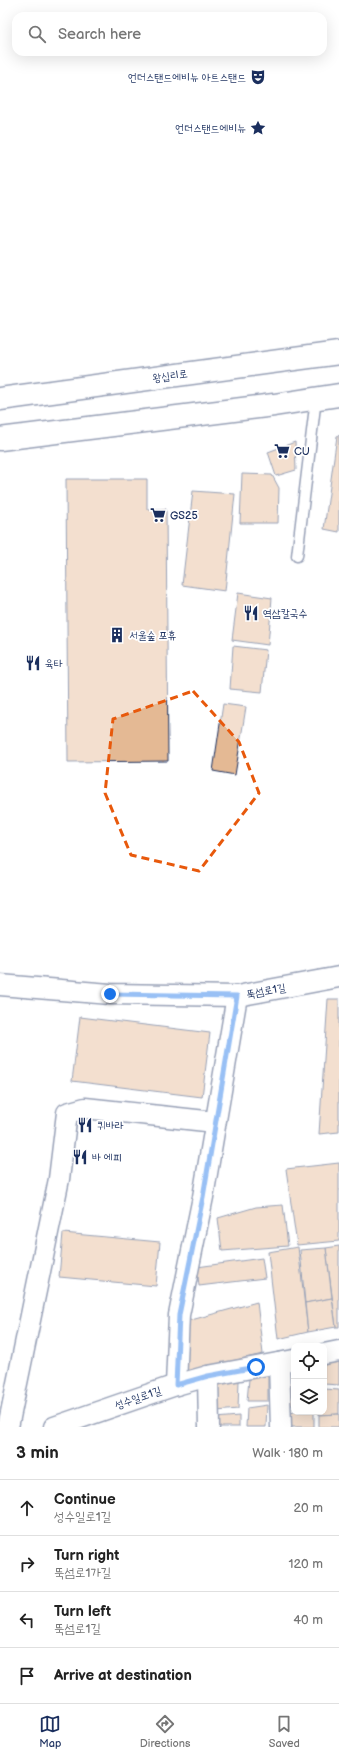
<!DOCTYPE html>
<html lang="en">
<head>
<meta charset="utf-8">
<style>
	:root { --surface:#fff; --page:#f2f2f2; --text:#222; --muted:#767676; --line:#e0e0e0; --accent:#1b2f5e }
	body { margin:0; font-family:"Balsamiq Sans","Poor Story",sans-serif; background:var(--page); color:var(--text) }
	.controls { position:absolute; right:12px; bottom:12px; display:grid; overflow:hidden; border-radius:8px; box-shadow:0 4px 16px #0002 }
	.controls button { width:36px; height:36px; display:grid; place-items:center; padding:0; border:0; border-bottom:1px solid var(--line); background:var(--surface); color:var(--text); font:20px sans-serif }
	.stop { position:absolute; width:12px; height:12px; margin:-9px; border:3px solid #1a73e8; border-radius:50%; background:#fff }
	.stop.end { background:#1a73e8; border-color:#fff; box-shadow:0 1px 4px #0008 }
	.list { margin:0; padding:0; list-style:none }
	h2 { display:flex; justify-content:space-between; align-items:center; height:52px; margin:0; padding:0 16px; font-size:17px }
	h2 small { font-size:13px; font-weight:400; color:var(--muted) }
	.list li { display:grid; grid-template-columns:26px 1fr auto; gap:12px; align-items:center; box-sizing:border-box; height:56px; padding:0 16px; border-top:1px solid var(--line) }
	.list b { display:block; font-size:15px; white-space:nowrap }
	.list p { margin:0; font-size:13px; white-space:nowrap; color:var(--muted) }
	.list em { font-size:13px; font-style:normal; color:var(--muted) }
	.icon { flex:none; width:22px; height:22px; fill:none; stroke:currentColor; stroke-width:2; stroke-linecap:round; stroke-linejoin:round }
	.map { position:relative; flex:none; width:339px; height:1427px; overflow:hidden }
	.search { position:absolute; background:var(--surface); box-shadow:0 4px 16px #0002; left:12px; right:12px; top:12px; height:44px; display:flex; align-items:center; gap:10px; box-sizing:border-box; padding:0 14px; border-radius:12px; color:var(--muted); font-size:15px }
	.sheet { height:276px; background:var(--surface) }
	nav { display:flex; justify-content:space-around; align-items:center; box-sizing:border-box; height:56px; border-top:1px solid var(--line); background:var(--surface); font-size:11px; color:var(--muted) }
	nav a { display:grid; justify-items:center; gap:2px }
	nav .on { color:var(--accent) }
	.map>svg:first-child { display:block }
	.building { fill:#e4b994; stroke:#1b2f5e }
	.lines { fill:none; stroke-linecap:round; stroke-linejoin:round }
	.lane-casing { stroke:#1b2f5e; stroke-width:13 }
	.street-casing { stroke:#1b2f5e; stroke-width:23 }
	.primary-casing { stroke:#1b2f5e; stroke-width:25 }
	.lane { stroke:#fff; stroke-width:10 }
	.street { stroke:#fff; stroke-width:20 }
	.primary { stroke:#fff; stroke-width:22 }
	.route { stroke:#1a73e8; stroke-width:5 }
	.marked { fill:none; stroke:#e8590c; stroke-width:3; stroke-dasharray:8 5; stroke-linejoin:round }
	.labels { text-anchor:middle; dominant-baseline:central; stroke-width:3.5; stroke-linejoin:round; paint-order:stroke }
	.poi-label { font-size:11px; fill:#1b2f5e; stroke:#fff; text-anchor:start }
	.street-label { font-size:11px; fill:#1b2f5e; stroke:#fff }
</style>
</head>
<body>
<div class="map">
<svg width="339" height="1427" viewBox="0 0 339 1427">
	<rect width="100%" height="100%" fill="#fff"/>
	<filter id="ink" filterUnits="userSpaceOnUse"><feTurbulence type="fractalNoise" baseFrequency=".025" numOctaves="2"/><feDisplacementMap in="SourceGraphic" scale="8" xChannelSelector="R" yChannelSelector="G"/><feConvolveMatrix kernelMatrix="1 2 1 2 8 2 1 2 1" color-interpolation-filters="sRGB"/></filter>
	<g filter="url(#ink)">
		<g class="building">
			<polygon points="339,435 339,532 324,529 337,436"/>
			<polygon points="295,442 296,470 276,476 268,452"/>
			<polygon points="242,474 272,475 279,488 278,523 240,523"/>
			<polygon points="66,479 147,479 147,509 166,509 168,761 68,762"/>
			<polygon points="193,491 235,494 225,591 182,585"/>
			<polygon points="238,593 272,598 268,645 232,640"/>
			<polygon points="233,646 266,650 262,692 230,689"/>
			<polygon points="223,704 246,707 235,775 213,771"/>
			<polygon points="328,999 339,999 339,1132 319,1134"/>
			<polygon points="80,1017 210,1033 202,1097 72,1081"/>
			<polygon points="339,1163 339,1241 297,1245 286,1169"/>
			<polygon points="283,1205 288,1246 222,1251 218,1218 256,1207"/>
			<polygon points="63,1233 160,1242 156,1286 59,1277"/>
			<polygon points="339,1246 339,1327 336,1327 326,1248"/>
			<polygon points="298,1247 308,1332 278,1339 268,1252"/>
			<polygon points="326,1248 332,1298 305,1303 300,1250"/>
			<polygon points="262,1258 265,1278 199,1286 197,1267"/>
			<polygon points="332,1298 336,1327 308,1332 305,1303"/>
			<polygon points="257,1302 263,1354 183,1372 184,1322"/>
			<polygon points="339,1358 339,1385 324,1384 324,1359"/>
			<polygon points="294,1368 294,1405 289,1405 287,1369"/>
			<polygon points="268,1375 268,1401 247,1401 249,1379"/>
			<polygon points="239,1381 238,1409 217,1411 216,1384"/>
			<polygon points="324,1389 339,1390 339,1414 319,1415 319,1412 324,1412"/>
			<polygon points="267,1405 266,1427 246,1427 247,1408"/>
			<polygon points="298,1412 314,1412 314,1427 286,1427 286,1413"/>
			<polygon points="339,1414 339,1427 319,1427 319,1415"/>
			<polygon points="239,1416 239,1427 215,1427 215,1418"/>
		</g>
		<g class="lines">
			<defs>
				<polyline id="lane" points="297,556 316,398"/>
				<g id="street">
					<polyline points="0,985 110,994 237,996 339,977"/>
					<polyline points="324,1354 339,1351"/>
					<polyline points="279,1363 281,1427"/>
					<polyline points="208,1376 209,1427"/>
					<polyline points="176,1385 179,1315 203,1197 237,996"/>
					<polyline points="8,1427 59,1179 67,1113 85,1108 215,1122"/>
					<polyline points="54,1427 176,1385 208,1376 294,1360"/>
				</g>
				<g id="primary">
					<polyline points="0,399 339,353"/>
					<polyline points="0,439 274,405 339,395"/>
				</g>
			</defs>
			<use href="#lane" class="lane-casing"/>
			<use href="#street" class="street-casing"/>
			<use href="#primary" class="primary-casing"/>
			<use href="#lane" class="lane"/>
			<use href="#street" class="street"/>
			<use href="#primary" class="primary"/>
		</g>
	</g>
	<g class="lines" filter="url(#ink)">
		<polyline class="route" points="110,994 237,996 203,1197 179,1315 176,1385 208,1376 256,1367"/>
	</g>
	<path d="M0 0H339V1427H0ZM193,691L239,742L259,793L199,871L131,855L105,793L113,719Z" fill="#fff" fill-opacity=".55" fill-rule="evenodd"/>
	<path class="marked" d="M193,691L239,742L259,793L199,871L131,855L105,793L113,719Z"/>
	<defs>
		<symbol id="theatre-bare" viewBox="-9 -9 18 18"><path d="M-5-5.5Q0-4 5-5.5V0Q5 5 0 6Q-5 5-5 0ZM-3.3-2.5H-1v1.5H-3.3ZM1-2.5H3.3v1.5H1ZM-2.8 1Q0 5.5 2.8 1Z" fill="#1b2f5e" stroke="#fff" stroke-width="2.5" paint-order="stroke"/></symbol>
		<symbol id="sight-bare" viewBox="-9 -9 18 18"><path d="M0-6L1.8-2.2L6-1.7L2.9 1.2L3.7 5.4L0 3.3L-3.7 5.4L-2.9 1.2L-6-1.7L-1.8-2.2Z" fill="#1b2f5e" stroke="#fff" stroke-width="2.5" paint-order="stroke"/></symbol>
		<symbol id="supermarket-bare" viewBox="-9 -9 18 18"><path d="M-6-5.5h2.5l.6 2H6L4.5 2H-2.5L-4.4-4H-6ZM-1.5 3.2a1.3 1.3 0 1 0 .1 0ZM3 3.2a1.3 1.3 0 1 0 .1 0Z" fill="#1b2f5e" stroke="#fff" stroke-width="2.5" paint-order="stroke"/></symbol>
		<symbol id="restaurant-bare" viewBox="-9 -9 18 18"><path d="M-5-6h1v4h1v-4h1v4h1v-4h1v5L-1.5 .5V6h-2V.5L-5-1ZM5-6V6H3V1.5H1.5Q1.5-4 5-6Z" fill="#1b2f5e" stroke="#fff" stroke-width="2.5" paint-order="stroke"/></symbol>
		<symbol id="building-bare" viewBox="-9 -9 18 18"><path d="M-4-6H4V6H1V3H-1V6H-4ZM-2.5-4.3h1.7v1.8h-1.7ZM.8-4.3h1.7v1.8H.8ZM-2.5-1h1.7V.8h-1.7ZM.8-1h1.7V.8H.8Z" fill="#1b2f5e" stroke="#fff" stroke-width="2.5" paint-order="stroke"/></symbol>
	</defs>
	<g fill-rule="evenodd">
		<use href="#theatre-bare" x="247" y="66" width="22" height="22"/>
		<use href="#sight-bare" x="247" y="117" width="22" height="22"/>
		<use href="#supermarket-bare" x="271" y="440" width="22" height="22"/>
		<use href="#supermarket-bare" x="147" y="504" width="22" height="22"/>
		<use href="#restaurant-bare" x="240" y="602" width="22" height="22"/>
		<use href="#building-bare" x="106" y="624" width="22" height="22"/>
		<use href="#restaurant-bare" x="22" y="652" width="22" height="22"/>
		<use href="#restaurant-bare" x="74" y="1114" width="22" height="22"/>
		<use href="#restaurant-bare" x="69" y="1146" width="22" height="22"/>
	</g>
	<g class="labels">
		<g class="poi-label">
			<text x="246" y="77" text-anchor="end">언더스탠드에비뉴 아트스탠드</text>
			<text x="246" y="128" text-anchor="end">언더스탠드에비뉴</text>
			<text x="294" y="451">CU</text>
			<text x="170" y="515">GS25</text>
			<text x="263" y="613">역삼칼국수</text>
			<text x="129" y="635">서울숲 포휴</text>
			<text x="45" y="663">육타</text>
			<text x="97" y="1125">퀴바라</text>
			<text x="92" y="1157">바 에피</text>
		</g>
		<g class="street-label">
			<text transform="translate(170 376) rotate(-8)">왕십리로</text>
			<text transform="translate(266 991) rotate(-10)">뚝섬로1길</text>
			<text transform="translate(138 1398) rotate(-19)">성수일로1길</text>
		</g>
	</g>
</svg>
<div class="controls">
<button><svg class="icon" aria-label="locate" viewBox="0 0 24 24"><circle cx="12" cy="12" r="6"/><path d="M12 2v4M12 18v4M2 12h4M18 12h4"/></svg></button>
<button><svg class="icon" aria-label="layers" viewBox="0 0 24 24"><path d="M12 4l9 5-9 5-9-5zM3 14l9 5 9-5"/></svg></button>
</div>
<div class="stop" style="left:256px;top:1367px"></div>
<div class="stop end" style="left:110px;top:994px"></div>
<div class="search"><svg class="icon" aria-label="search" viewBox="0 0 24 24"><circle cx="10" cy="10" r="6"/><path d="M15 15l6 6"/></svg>Search here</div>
</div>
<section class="sheet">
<h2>3 min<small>Walk · 180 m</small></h2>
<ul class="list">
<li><svg class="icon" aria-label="ahead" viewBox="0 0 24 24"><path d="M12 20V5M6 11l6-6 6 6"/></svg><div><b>Continue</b><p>성수일로1길</p></div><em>20 m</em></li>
<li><svg class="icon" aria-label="right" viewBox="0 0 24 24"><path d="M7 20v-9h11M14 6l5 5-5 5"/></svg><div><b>Turn right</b><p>뚝섬로1가길</p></div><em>120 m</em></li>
<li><svg class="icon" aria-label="left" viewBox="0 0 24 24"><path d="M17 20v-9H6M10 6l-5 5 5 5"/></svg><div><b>Turn left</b><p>뚝섬로1길</p></div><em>40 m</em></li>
<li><svg class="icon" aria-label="arrive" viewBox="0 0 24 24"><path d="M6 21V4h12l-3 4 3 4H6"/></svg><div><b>Arrive at destination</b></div></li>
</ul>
</section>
<nav>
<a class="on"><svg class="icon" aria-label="map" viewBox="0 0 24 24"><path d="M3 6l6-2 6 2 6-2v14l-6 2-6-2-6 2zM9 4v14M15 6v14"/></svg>Map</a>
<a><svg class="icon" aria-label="directions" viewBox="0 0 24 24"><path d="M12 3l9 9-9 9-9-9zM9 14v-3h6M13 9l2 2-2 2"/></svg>Directions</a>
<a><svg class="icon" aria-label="saved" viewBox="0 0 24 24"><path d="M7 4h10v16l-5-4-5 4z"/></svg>Saved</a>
</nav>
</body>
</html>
